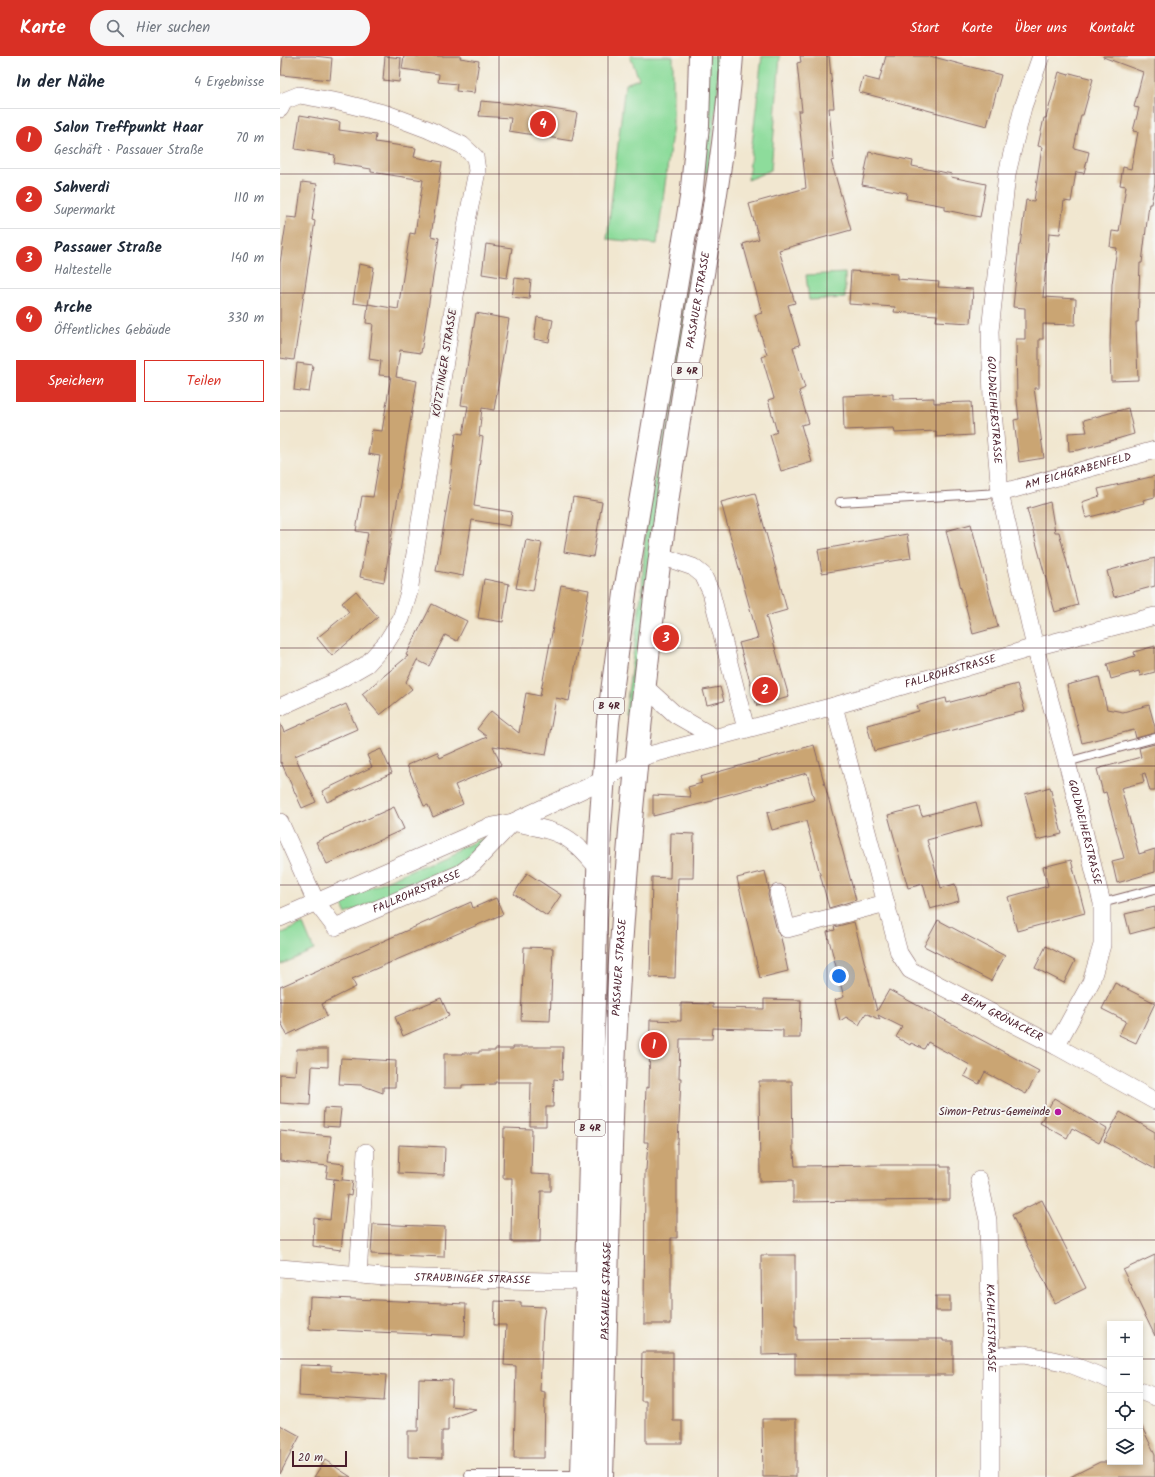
<!DOCTYPE html>
<html lang="de">
<head>
<meta charset="utf-8">
<style>
	:root { --surface:#fff; --page:#f6f6f7; --text:#1f2937; --muted:#747a83; --line:#e0e1e3; --accent:#d93025 }
	body { margin:0; font-family:Kalam,sans-serif; background:var(--page); color:var(--text) }
	.controls { position:absolute; right:12px; bottom:12px; display:grid; overflow:hidden; border-radius:0px; box-shadow:0 2px 6px #0003 }
	.controls button { width:36px; height:36px; display:grid; place-items:center; padding:0; border:0; border-bottom:1px solid var(--line); background:var(--surface); color:var(--text); font:20px sans-serif }
	.scale { position:absolute; left:12px; bottom:10px; width:55px; box-sizing:border-box; padding-left:4px; border:2px solid #4a1f2b; border-top:0; font-size:11px; line-height:14px; white-space:nowrap; color:#4a1f2b; -webkit-text-stroke:3px #f6f6f2; paint-order:stroke }
	.you { position:absolute; left:559px; top:920px; width:14px; height:14px; margin:-10px; border:3px solid #fff; border-radius:50%; background:#1a73e8; box-shadow:0 0 0 6px #1a73e833 }
	.badge { display:grid; place-items:center; width:26px; height:26px; border-radius:50%; background:var(--accent); color:#fff; font-size:13px; font-weight:700 }
	.pin { position:absolute; translate:-50% -50%; border:2px solid #fff; box-shadow:0 1px 4px #0006 }
	.list { margin:0; padding:0; list-style:none }
	h2 { display:flex; justify-content:space-between; align-items:center; height:52px; margin:0; padding:0 16px; font-size:17px }
	h2 small { font-size:13px; font-weight:400; color:var(--muted) }
	.list li { display:grid; grid-template-columns:26px 1fr auto; gap:12px; align-items:center; box-sizing:border-box; height:60px; padding:0 16px; border-top:1px solid var(--line) }
	.list b { display:block; font-size:15px; white-space:nowrap }
	.list p { margin:0; font-size:13px; white-space:nowrap; color:var(--muted) }
	.list em { font-size:13px; font-style:normal; color:var(--muted) }
	.actions { display:flex; gap:8px; padding:12px 16px }
	.actions a { flex:1; padding:9px 0; border:1px solid var(--accent); border-radius:0px; text-align:center; font-size:14px; color:var(--accent) }
	.actions .main { background:var(--accent); color:#fff }
	.icon { flex:none; width:22px; height:22px; fill:none; stroke:currentColor; stroke-width:2; stroke-linecap:round; stroke-linejoin:round }
	.map { position:relative; flex:none; width:875px; height:1421px; overflow:hidden }
	header { display:flex; align-items:center; gap:24px; box-sizing:border-box; height:56px; padding:0 20px; background:var(--accent); color:#fff }
	header strong { font-size:19px }
	nav { display:flex; gap:22px; margin-inline-start:auto; font-size:14px }
	.search { width:280px; height:36px; background:var(--page); display:flex; align-items:center; gap:10px; box-sizing:border-box; padding:0 14px; border-radius:22px; color:var(--muted); font-size:15px }
	main { display:flex }
	aside { flex:1; background:var(--surface) }
	.map>svg:first-child { display:block }
	.green { fill:#8ddc9b; stroke:#6c7e63 }
	.building { fill:#caa573 }
	.lines { fill:none; stroke-linecap:round; stroke-linejoin:round }
	.service-casing { stroke:#846565; stroke-width:10 }
	.minor-casing { stroke:#846565; stroke-width:18 }
	.primary-casing { stroke:#846565; stroke-width:24 }
	.service { stroke:#fff; stroke-width:8 }
	.minor { stroke:#fff; stroke-width:17 }
	.primary { stroke:#fff; stroke-width:22 }
	.grid { fill:none; stroke:#4a1f2b; stroke-width:1; stroke-opacity:0.55 }
	.poi-dot { fill:#b5179e; stroke:#f6f6f2; stroke-width:1.5 }
	.labels { text-anchor:middle; dominant-baseline:central; stroke-width:4; stroke-linejoin:round; paint-order:stroke }
	.shield { fill:#f6f6f2; stroke:#7e6067; stroke-width:1 }
	.shield-label { font-size:10px; font-weight:bold; fill:#4a1f2b }
	.street-label { font-size:11px; fill:#4a1f2b; stroke:#f6f6f2 }
	.poi-label { font-size:11px; fill:#4a1f2b; stroke:#f6f6f2; text-anchor:end }
</style>
</head>
<body>
<header>
<strong>Karte</strong>
<div class="search"><svg class="icon" aria-label="search" viewBox="0 0 24 24"><circle cx="10" cy="10" r="6"/><path d="M15 15l6 6"/></svg>Hier suchen</div>
<nav><a>Start</a><a>Karte</a><a>Über uns</a><a>Kontakt</a></nav>
</header>
<main>
<aside>
<h2>In der Nähe<small>4 Ergebnisse</small></h2>
<ul class="list">
<li><span class="badge">1</span><div><b>Salon Treffpunkt Haar</b><p>Geschäft · Passauer Straße</p></div><em>70 m</em></li>
<li><span class="badge">2</span><div><b>Sahverdi</b><p>Supermarkt</p></div><em>110 m</em></li>
<li><span class="badge">3</span><div><b>Passauer Straße</b><p>Haltestelle</p></div><em>140 m</em></li>
<li><span class="badge">4</span><div><b>Arche</b><p>Öffentliches Gebäude</p></div><em>330 m</em></li>
</ul>
<div class="actions"><a class="main">Speichern</a><a>Teilen</a></div>
</aside>
<div class="map">
<svg width="875" height="1421" viewBox="0 0 875 1421">
	<rect width="100%" height="100%" fill="#f6f6f2"/>
	<filter id="ink" filterUnits="userSpaceOnUse"><feTurbulence type="fractalNoise" baseFrequency=".025" numOctaves="2"/><feDisplacementMap in="SourceGraphic" scale="8" xChannelSelector="R" yChannelSelector="G"/><feConvolveMatrix kernelMatrix="1 2 1 2 8 2 1 2 1" color-interpolation-filters="sRGB"/></filter>
	<filter id="wash" filterUnits="userSpaceOnUse"><feTurbulence type="fractalNoise" baseFrequency=".012" numOctaves="4" result="noise"/><feDisplacementMap in="SourceGraphic" scale="16" xChannelSelector="R" yChannelSelector="G"/><feGaussianBlur stdDeviation="0.9" result="paint"/><feColorMatrix in="noise" values="0 0 0 0 0 0 0 0 0 0 0 0 0 0 0 0 0 1.4 0 .05"/><feComposite in="paint" operator="in"/></filter>
	<g filter="url(#wash)">
		<rect width="100%" height="100%" fill="#f1e7d0"/>
		<g class="green">
			<polygon points="350,0 393,0 393,69 377,188 327,183 345,28 359,23"/>
			<polygon points="428,0 442,0 429,117 423,116"/>
			<polygon points="482,0 500,0 491,114 468,124"/>
			<polygon points="412,190 417,191 352,660 345,659 362,532 365,478"/>
			<polygon points="565,217 565,242 529,244 526,219"/>
			<polygon points="204,782 206,784 178,808 66,858 60,845"/>
			<polygon points="23,868 34,894 0,909 0,878"/>
		</g>
		<g id="blocks">
			<g class="building">
				<polygon points="3,0 34,0 52,2 50,24 1,19"/>
				<polygon points="105,0 121,2 119,26 103,24"/>
				<polygon points="124,0 181,0 180,2 199,5 194,37 176,35 177,28 158,26 159,18 122,13"/>
				<polygon points="520,0 549,0 554,52 549,52 554,104 551,105 571,174 499,194 515,247 508,249 520,289 513,291 525,332 519,335 529,367 521,369 532,406 501,415 490,379 497,376 488,344 494,342 482,301 487,299 475,259 482,257 463,188 479,183 469,148 526,132 518,55 522,55 517,7 521,6"/>
				<polygon points="606,0 650,0 721,19 707,70 579,36 583,21 599,25"/>
				<polygon points="823,0 875,0 875,127 871,148 869,148 862,207 860,207 858,266 856,266 858,324 831,325 830,290 832,228 837,192 830,191 832,175 839,176 846,130 840,129 843,111 851,113 858,76 853,75 859,52 854,51 863,16 823,1"/>
				<polygon points="779,16 789,19 790,17 813,23 803,59 801,59 794,92 809,96 804,117 796,116 791,146 784,145 780,178 769,177 763,241 796,243 795,269 763,268 763,283 759,283 759,332 754,332 764,402 739,406 734,364 739,363 737,345 736,283 745,283 745,252 733,251 739,189 740,189 746,144 754,145 762,91 758,90 764,62 766,62"/>
				<polygon points="201,45 233,48 234,47 297,57 292,85 229,75 231,62 199,60"/>
				<polygon points="20,59 60,66 59,74 96,79 95,86 136,92 134,101 162,106 151,180 159,182 141,297 120,294 116,321 137,325 104,526 80,521 88,477 76,475 82,440 93,441 100,400 88,398 92,374 102,375 111,320 99,319 101,305 89,303 93,268 86,267 88,248 118,253 130,177 135,178 143,124 91,116 91,113 54,107 55,99 15,93"/>
				<polygon points="589,96 633,105 632,110 672,118 671,121 706,128 700,161 665,154 665,150 626,143 627,137 582,129"/>
				<polygon points="22,126 37,128 32,164 35,165 14,304 0,302 0,207 7,161 17,162"/>
				<polygon points="206,188 232,192 227,222 202,218"/>
				<polygon points="79,208 94,211 88,249 73,247"/>
				<polygon points="571,215 617,218 617,223 659,226 658,231 693,233 691,267 656,265 657,259 614,256 615,251 569,248"/>
				<polygon points="235,222 251,224 249,243 232,241"/>
				<polygon points="196,257 229,263 214,354 202,352 199,380 203,381 194,450 232,456 230,470 192,464 183,520 156,515 170,433 169,433 176,377 183,378 188,350 181,349"/>
				<polygon points="257,261 273,264 269,286 254,283"/>
				<polygon points="17,307 33,309 29,336 14,334"/>
				<polygon points="613,338 613,343 654,342 654,347 691,346 693,379 656,381 656,375 615,377 614,372 564,374 563,340"/>
				<polygon points="848,352 854,378 799,394 789,395 788,377 807,376 804,364"/>
				<polygon points="875,420 875,441 863,444 864,447 806,462 802,446 820,440 818,433"/>
				<polygon points="475,437 507,554 486,560 509,641 477,650 459,587 478,582 441,446"/>
				<polygon points="293,441 322,446 313,501 284,496"/>
				<polygon points="770,446 775,476 779,476 798,549 775,556 747,453"/>
				<polygon points="691,468 718,571 693,578 666,475"/>
				<polygon points="627,478 631,502 542,517 538,494"/>
				<polygon points="246,484 262,487 253,535 236,532"/>
				<polygon points="875,502 875,530 834,541 827,515"/>
				<polygon points="204,523 229,528 223,566 198,562"/>
				<polygon points="281,529 309,534 289,645 276,642 266,699 213,690 221,709 175,729 183,748 153,761 148,749 144,750 127,709 157,696 160,702 207,681 197,673 211,655 239,677 246,637 260,640"/>
				<polygon points="76,535 98,561 52,600 37,582 69,556 62,547"/>
				<polygon points="152,548 187,565 177,585 165,579 149,610 137,604 126,626 132,633 100,659 82,638 128,600 126,599"/>
				<polygon points="875,590 875,616 860,620 859,615 831,623 827,608 855,600 854,596"/>
				<polygon points="819,621 827,653 843,656 869,649 875,671 875,677 856,682 854,674 802,687 787,629"/>
				<polygon points="737,628 745,655 594,695 587,669 639,655 637,650 647,647 666,642 667,647"/>
				<polygon points="440,631 444,645 427,649 423,634"/>
				<polygon points="66,648 77,673 15,700 36,746 22,752 1,706 0,707 0,667 4,676"/>
				<polygon points="875,688 875,735 870,735 865,717 862,718 864,726 841,732 859,798 875,793 875,816 837,827 832,805 844,802 826,736 823,737 817,713 861,701 859,692"/>
				<polygon points="534,689 576,844 549,852 526,765 492,774 487,757 534,744 527,717 432,743 432,745 373,760 373,739 411,741 408,731 422,727 420,721"/>
				<polygon points="101,693 112,717 47,746 42,735 92,711 87,699"/>
				<polygon points="770,731 782,778 757,784 745,738"/>
				<polygon points="696,746 702,769 647,784 661,832 675,828 679,845 650,853 643,828 628,832 608,759 639,751 642,760"/>
				<polygon points="114,751 124,773 47,808 36,786"/>
				<polygon points="391,777 414,778 413,822 398,822 395,922 370,921 372,821 390,822"/>
				<polygon points="791,804 805,857 737,875 728,841 768,830 763,811"/>
				<polygon points="485,815 489,833 488,839 497,875 501,882 508,915 480,922 457,822"/>
				<polygon points="247,817 281,839 267,860 234,838"/>
				<polygon points="216,842 223,858 72,923 76,931 42,948 47,960 7,979 0,964 0,931 191,846 193,852"/>
				<polygon points="875,851 875,871 850,878 845,858"/>
				<polygon points="658,864 725,900 711,925 644,890"/>
				<polygon points="574,866 597,955 609,934 759,1015 746,1038 705,1016 699,1028 684,1020 690,1009 648,986 644,993 631,987 630,989 616,981 622,971 598,959 600,964 586,957 579,969 566,961 560,965 555,944 564,941 547,876 555,874 554,871"/>
				<polygon points="766,890 795,905 784,927 755,912"/>
				<polygon points="244,891 273,892 270,965 241,964"/>
				<polygon points="835,927 875,947 856,987 839,979 846,965 822,953"/>
				<polygon points="161,942 169,960 123,980 115,961"/>
				<polygon points="484,943 521,944 520,982 503,982 503,974 433,972 432,983 400,983 399,1022 401,1022 398,1087 397,1087 397,1182 391,1182 391,1268 364,1268 365,1114 366,1114 368,1086 364,1086 366,1031 369,1032 370,964 401,965 401,947 433,948 433,952 484,953"/>
				<polygon points="233,991 283,991 282,1024 274,1023 273,1051 266,1051 266,1070 250,1070 251,1026 215,1026 215,1028 182,1029 182,1032 164,1032 164,998 182,998 182,997 199,997 199,995 215,995 215,993 233,993"/>
				<polygon points="17,993 48,993 48,1011 32,1010 30,1049 0,1047 0,1018 15,1019"/>
				<polygon points="61,1002 116,1005 115,1031 103,1031 103,1037 81,1029 59,1028"/>
				<polygon points="479,1025 512,1025 513,1096 514,1096 515,1110 608,1109 661,1109 661,1111 670,1111 670,1144 513,1146 513,1124 480,1125"/>
				<polygon points="774,1042 827,1073 819,1087 792,1072 787,1082 760,1067"/>
				<polygon points="44,1052 61,1053 59,1071 43,1070"/>
				<polygon points="840,1056 875,1076 875,1113 824,1085"/>
				<polygon points="224,1072 252,1073 251,1118 271,1119 271,1135 261,1135 260,1186 231,1186 232,1122 223,1122"/>
				<polygon points="0,1075 51,1080 48,1106 64,1108 62,1124 46,1122 48,1110 0,1105"/>
				<polygon points="119,1089 165,1091 164,1119 118,1117"/>
				<polygon points="54,1123 73,1125 71,1140 67,1139 61,1194 33,1190 34,1162 50,1164"/>
				<polygon points="762,1144 806,1232 775,1247 732,1159"/>
				<polygon points="93,1168 165,1171 164,1201 91,1198"/>
				<polygon points="481,1199 515,1199 515,1270 517,1270 517,1284 610,1283 663,1283 663,1285 673,1285 673,1319 515,1319 515,1298 482,1299"/>
				<polygon points="875,1199 875,1280 843,1214"/>
				<rect x="656" y="1240" width="14" height="15"/>
				<polygon points="30,1241 186,1248 185,1280 29,1273"/>
				<polygon points="215,1245 241,1246 241,1250 265,1251 263,1265 260,1335 265,1336 264,1402 234,1402 236,1310 224,1309 226,1269 214,1269"/>
				<polygon points="362,1296 393,1296 393,1365 402,1365 402,1387 366,1387 366,1345 361,1345"/>
				<polygon points="20,1309 51,1310 51,1315 106,1319 104,1345 19,1340"/>
				<polygon points="139,1323 172,1324 171,1350 196,1353 168,1363 168,1375 162,1375 162,1402 128,1401 128,1375 138,1375"/>
				<polygon points="482,1363 516,1363 516,1421 483,1421"/>
				<polygon points="860,1367 875,1398 875,1421 790,1421 820,1406 860,1406"/>
				<polygon points="0,1369 20,1380 0,1418"/>
				<polygon points="45,1404 71,1421 34,1421"/>
			</g>
		</g>
	</g>
	<g filter="url(#ink)">
		<use href="#blocks" fill-opacity="0" stroke="#846565" stroke-width="1"/>
		<g class="lines">
			<defs>
				<g id="service">
					<polyline points="560,446 720,437"/>
					<polyline points="787,706 875,682"/>
					<polyline points="822,847 875,833"/>
					<polyline points="189,1419 301,1419"/>
				</g>
				<g id="minor">
					<path id="s1" d="M761,0L743,51L727,118L710,275L712,343L720,437L755,591L787,706L822,847V889L811,926L776,990"/>
					<polyline points="0,53 4,45 19,39 59,46 107,58 147,73 182,89 195,101 197,115 186,170 129,536 121,563 106,587 87,608 61,623 0,651"/>
					<path id="s2" d="M720,437L875,394"/>
					<polyline points="381,500 413,511 423,519 431,536 466,673"/>
					<polyline points="364,630 396,659 434,681"/>
					<path id="s3" d="M554,650L619,897L630,914L776,990L875,1045"/>
					<path id="s4" d="M0,766L36,846L55,871L181,817L194,807L233,766C249,770 266,772 281,779C296,786 307,800 318,812"/>
					<polyline points="498,837 507,873 606,847"/>
					<path id="s5" d="M0,862L208,771L233,766L323,724L357,704L369,699L554,650L755,591L875,560"/>
					<path id="s6" d="M699,1124L708,1164L711,1300V1421"/>
					<path id="s7" d="M0,1212L104,1221L268,1225H307"/>
					<polyline points="78,1219 86,1096"/>
					<polyline points="711,1300 745,1298 787,1307 830,1324"/>
					<polyline points="860,1335 875,1341"/>
				</g>
				<g id="primary">
					<polyline points="302,1421 316,865 320,773 328,666 346,530 411,142 418,69 420,0"/>
					<path id="s8" d="M322,1421C326,1285 328,1148 334,1012C340,881 351,748 366,618C377,521 389,423 405,327C422,218 444,110 452,0"/>
				</g>
			</defs>
			<use href="#service" class="service-casing"/>
			<use href="#minor" class="minor-casing"/>
			<use href="#primary" class="primary-casing"/>
			<use href="#service" class="service"/>
			<use href="#minor" class="minor"/>
			<use href="#primary" class="primary"/>
		</g>
	</g>
	<path class="grid" d="M109,0V1421M219,0V1421M328,0V1421M438,0V1421M547,0V1421M656,0V1421M766,0V1421M0,118H875M0,237H875M0,355H875M0,474H875M0,592H875M0,710H875M0,829H875M0,947H875M0,1066H875M0,1184H875M0,1303H830M860,1303H875"/>
	<circle class="poi-dot" cx="778" cy="1056" r="4"/>
	<g class="labels">
		<g class="shield">
			<rect x="392" y="307" width="30" height="16" rx="3"/>
			<rect x="314" y="642" width="30" height="16" rx="3"/>
			<rect x="295" y="1064" width="30" height="16" rx="3"/>
		</g>
		<g class="shield-label">
			<text x="407" y="315">B 4R</text>
			<text x="329" y="650">B 4R</text>
			<text x="310" y="1072">B 4R</text>
		</g>
		<g class="street-label">
			<text stroke="none"><textPath href="#s8" startOffset="1182">PASSAUER STRASSE</textPath></text>
			<text transform="translate(165 307) rotate(-81)">KÖTZTINGER STRASSE</text>
			<text stroke="none"><textPath href="#s1" startOffset="360">GOLDWEIHERSTRASSE</textPath></text>
			<text stroke="none"><textPath href="#s2" startOffset="81">AM EICHGRABENFELD</textPath></text>
			<text stroke="none"><textPath href="#s5" startOffset="717">FALLROHRSTRASSE</textPath></text>
			<text stroke="none"><textPath href="#s1" startOffset="793">GOLDWEIHERSTRASSE</textPath></text>
			<text stroke="none"><textPath href="#s4" startOffset="208">FALLROHRSTRASSE</textPath></text>
			<text stroke="none"><textPath href="#s8" startOffset="510">PASSAUER STRASSE</textPath></text>
			<text stroke="none"><textPath href="#s3" startOffset="379">BEIM GRÖNACKER</textPath></text>
			<text stroke="none"><textPath href="#s7" startOffset="193">STRAUBINGER STRASSE</textPath></text>
			<text stroke="none"><textPath href="#s8" startOffset="186">PASSAUER STRASSE</textPath></text>
			<text stroke="none"><textPath href="#s6" startOffset="149">KACHLETSTRASSE</textPath></text>
		</g>
		<g class="poi-label">
			<text x="770" y="1056">Simon-Petrus-Gemeinde</text>
		</g>
	</g>
</svg>
<div class="controls">
<button>+</button>
<button>−</button>
<button><svg class="icon" aria-label="locate" viewBox="0 0 24 24"><circle cx="12" cy="12" r="6"/><path d="M12 2v4M12 18v4M2 12h4M18 12h4"/></svg></button>
<button><svg class="icon" aria-label="layers" viewBox="0 0 24 24"><path d="M12 4l9 5-9 5-9-5zM3 14l9 5 9-5"/></svg></button>
</div>
<div class="scale">20 m</div>
<div class="you"></div>
<div class="pin badge" style="left:374px;top:989px">1</div>
<div class="pin badge" style="left:485px;top:634px">2</div>
<div class="pin badge" style="left:386px;top:582px">3</div>
<div class="pin badge" style="left:263px;top:68px">4</div>
</div>
</main>
</body>
</html>
